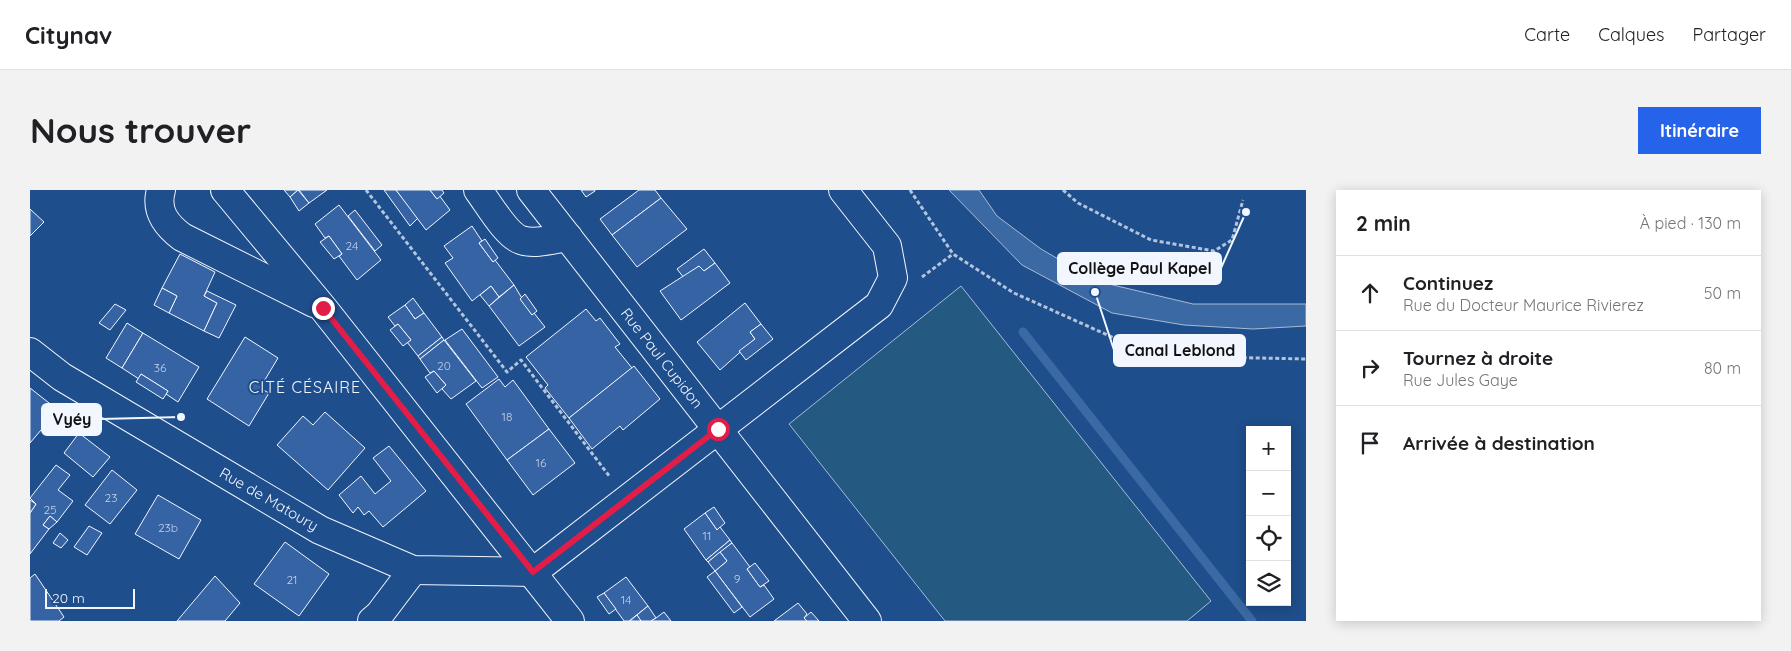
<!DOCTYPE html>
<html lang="fr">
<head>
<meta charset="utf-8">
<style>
	:root { --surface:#fff; --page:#f2f2f2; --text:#202124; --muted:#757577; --line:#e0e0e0; --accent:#2563eb }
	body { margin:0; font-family:Quicksand,sans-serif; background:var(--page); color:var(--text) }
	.controls { position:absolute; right:15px; bottom:15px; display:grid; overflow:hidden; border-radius:0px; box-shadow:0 2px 12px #0003 }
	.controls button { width:45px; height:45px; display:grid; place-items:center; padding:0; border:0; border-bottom:1px solid var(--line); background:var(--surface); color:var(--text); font:25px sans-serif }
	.scale { position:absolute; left:15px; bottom:12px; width:90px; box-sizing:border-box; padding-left:5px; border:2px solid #f2f6ff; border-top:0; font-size:14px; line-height:18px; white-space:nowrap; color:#f2f6ff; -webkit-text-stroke:4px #1f4e8c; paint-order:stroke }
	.stop { position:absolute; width:15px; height:15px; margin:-11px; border:4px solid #e11d48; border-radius:50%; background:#fff }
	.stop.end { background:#e11d48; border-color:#fff; box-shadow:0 1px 5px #0008 }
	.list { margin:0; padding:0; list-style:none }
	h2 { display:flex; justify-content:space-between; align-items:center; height:65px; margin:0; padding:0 20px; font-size:21px }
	h2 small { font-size:16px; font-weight:400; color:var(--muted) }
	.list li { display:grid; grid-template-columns:32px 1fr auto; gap:15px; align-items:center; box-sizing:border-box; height:75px; padding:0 20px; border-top:1px solid var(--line) }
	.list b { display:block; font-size:19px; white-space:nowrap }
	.list p { margin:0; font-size:16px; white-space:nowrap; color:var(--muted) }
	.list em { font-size:16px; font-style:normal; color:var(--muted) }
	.icon { flex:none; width:28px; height:28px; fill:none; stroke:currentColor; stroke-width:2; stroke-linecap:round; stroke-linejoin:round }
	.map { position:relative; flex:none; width:1276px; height:431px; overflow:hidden; border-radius:0px }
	header { display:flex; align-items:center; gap:30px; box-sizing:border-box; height:70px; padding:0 25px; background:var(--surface); border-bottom:1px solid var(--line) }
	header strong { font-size:24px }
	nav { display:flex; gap:28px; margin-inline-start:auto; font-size:18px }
	.intro { display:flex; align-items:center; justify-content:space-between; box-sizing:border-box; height:120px; padding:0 30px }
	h1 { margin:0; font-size:35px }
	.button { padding:12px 22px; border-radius:0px; background:var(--accent); color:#fff; font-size:18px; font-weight:700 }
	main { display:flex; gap:30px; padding:0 30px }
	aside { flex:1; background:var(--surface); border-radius:0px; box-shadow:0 2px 12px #0003 }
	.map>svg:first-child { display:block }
	.green { fill:#245a82; stroke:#a8bbd7 }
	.water { fill:#3b69a3; stroke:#a8bbd7 }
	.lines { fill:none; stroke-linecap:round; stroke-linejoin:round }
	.stream { stroke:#3b69a3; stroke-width:9 }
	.building { fill:#3563a3; stroke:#f2f6ff }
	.minor-casing { stroke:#f2f6ff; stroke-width:30 }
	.path { stroke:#b3c4dc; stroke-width:3; stroke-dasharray:4 2.5; stroke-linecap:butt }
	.minor { stroke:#1f4e8c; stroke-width:28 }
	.route { stroke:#e11d48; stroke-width:6 }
	.labels { text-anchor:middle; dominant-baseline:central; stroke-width:4; stroke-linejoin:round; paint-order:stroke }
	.number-label { font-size:12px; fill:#c3d1e8 }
	.street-label { font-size:15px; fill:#f2f6ff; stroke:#1f4e8c }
	.neighbourhood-label { font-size:16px; letter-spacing:1px; fill:#f2f6ff; stroke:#1f4e8c }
	.leader { fill:none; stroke:#f2f6ff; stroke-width:2 }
	.callout-dot { fill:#f2f6ff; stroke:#1f4e8c; stroke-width:2 }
	.callout { fill:#f2f6ff; stroke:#f2f6ff; stroke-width:2 }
	.callout-label { font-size:16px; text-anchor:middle; font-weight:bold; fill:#111 }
</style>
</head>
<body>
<header>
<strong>Citynav</strong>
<nav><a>Carte</a><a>Calques</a><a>Partager</a></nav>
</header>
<div class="intro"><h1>Nous trouver</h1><a class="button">Itinéraire</a></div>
<main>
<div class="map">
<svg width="1276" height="431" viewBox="0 0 1276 431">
	<rect width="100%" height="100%" fill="#1f4e8c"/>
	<polygon class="green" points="931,96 1181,411 1157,431 915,431 759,234"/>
	<polygon class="water" points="919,0 949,0 967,26 1011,59 1066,91 1163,114 1276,114 1276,136 1223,139 1154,135 1082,123 992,75"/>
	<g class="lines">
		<polyline class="stream" points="993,142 1222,431"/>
	</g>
	<g class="building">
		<polygon points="254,0 268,0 260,7"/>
		<polygon points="268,0 279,13 269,21 260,7"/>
		<polygon points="269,0 297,0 279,13"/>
		<polygon points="354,0 366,0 388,28 380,36"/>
		<polygon points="366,0 400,0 407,9 409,5 420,20 396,40"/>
		<polygon points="400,0 412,0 414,3 407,9"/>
		<polygon points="551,0 565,0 565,1 556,7"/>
		<polygon points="609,0 625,0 631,8 582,45 570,29"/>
		<polygon points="631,8 657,39 607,77 582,45"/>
		<polygon points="309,15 351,70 327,90 309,66 312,64 299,46 295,48 285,34"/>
		<polygon points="0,19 14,32 0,46"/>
		<polygon points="325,20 352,55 345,61 318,26"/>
		<polygon points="442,36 452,51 449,53 463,72 465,70 484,95 469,107 461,96 442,111 415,73 423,68 414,56"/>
		<polygon points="299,46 312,64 304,69 290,52"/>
		<polygon points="455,49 468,68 463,72 449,53"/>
		<polygon points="674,59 685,73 674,81 669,76 654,88 647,79"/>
		<polygon points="150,64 185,82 174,106 187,113 174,141 139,123 147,106 132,98"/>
		<polygon points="685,73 700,93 651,130 630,101 669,76 674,81"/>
		<polygon points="484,95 502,125 504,123 515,137 489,156 459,116"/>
		<polygon points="461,96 469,107 459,116 450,105"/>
		<polygon points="132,98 147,106 139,123 124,115"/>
		<polygon points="177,101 206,115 189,148 174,141 187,113 174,106"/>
		<polygon points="495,104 507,121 502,125 490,109"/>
		<polygon points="383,108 394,123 385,129 375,115"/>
		<polygon points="715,113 731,134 720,142 725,149 690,180 667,152"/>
		<polygon points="85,114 96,120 80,140 69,133"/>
		<polygon points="375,115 385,129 394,123 412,147 388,166 377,152 381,150 368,134 365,136 358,127"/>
		<polygon points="556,119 566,131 570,128 590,154 585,157 602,178 539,228 515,198 518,195 496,167"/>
		<polygon points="97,133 113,143 92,178 76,168"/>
		<polygon points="368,134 381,150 373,156 360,140"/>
		<polygon points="731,134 743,149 716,170 709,161 725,149 720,142"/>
		<polygon points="432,139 468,187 452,198 415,150"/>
		<polygon points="113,143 169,177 148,212 136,204 138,201 111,184 109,189 92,178"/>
		<polygon points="215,147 248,168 230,198 239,203 219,236 177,209"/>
		<polygon points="412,147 414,150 390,169 388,166"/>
		<polygon points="414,150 446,191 421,209 412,199 416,195 404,181 400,183 390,169"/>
		<polygon points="604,176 630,209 593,240 590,236 562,259 539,228"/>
		<polygon points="404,181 416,195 407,203 395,187"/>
		<polygon points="111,184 138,201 133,209 106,192"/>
		<polygon points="469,189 475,197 483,190 519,239 477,270 436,214"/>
		<polygon points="0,198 28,220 0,253"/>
		<polygon points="295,222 335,258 298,300 247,255 273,226 283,235"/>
		<polygon points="519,239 545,273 503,305 477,270"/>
		<polygon points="49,243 80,267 63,287 34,263"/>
		<polygon points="359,256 396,301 353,337 339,321 334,325 328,317 323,323 309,305 331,286 345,304 361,291 343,268"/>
		<polygon points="26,275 40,285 28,300 43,311 27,332 20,326 13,335 19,339 0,364 0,323 6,314 0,308"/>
		<polygon points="82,280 107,300 80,334 55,315"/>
		<polygon points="128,305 171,330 149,369 105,344"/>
		<polygon points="0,310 6,314 0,323"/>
		<polygon points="684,317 695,333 687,340 675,323"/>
		<polygon points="675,323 687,340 690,337 700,350 676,370 654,339"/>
		<polygon points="20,326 27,332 19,339 13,335"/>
		<polygon points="59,336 72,343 57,365 44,357"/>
		<polygon points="30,343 38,350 31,358 23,353"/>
		<polygon points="700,350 702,353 678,372 676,370"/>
		<polygon points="255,352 299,384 269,426 224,394"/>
		<polygon points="702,353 720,377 717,379 730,397 734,395 744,409 720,427 685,381 697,371 690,362"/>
		<polygon points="690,362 697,371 685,381 678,372"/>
		<polygon points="725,373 739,391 730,397 717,379"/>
		<polygon points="685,381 712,417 704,423 677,387"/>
		<polygon points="5,384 34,427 29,431 0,431 0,388"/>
		<polygon points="185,386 210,413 195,431 147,431"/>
		<polygon points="596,387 618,416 599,431 594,431 574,403"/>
		<polygon points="574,403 586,419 579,424 567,407"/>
		<polygon points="768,413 777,424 774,428 777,431 744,431"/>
		<polygon points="618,416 626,428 621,431 611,431 607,425"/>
		<polygon points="634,422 641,431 621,431 626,428"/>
		<polygon points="781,422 789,431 777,431 774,428"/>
		<polygon points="607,425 611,431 600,431"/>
	</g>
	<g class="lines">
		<defs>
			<g id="minor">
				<path d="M131,0C125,21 136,35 152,47L284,113"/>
				<polyline points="195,0 293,118 540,431"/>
				<path d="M448,0C458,13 476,45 491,50C505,55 524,49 538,47"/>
				<polyline points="501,0 837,431"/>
				<polyline points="0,162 32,187 290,340 383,380 503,382"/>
				<polyline points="503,382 849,115 863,88 857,56 813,0"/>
				<polyline points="342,431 349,425 383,380"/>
			</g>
		</defs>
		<use href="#minor" class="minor-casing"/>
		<g class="path">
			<polyline points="336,0 477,182 491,170 580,287"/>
			<polyline points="880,0 923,64 984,103 1093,152 1181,167 1276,169"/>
			<polyline points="1033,0 1048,13 1121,50 1184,61 1202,50 1213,10"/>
			<polyline points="892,87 923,64"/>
		</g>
		<use href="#minor" class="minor"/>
	</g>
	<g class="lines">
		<polyline class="route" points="293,118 503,382 688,239"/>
	</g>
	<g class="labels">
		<g class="number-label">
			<text x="322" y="55">24</text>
			<text x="414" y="175">20</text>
			<text x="130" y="177">36</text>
			<text x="477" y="226">18</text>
			<text x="511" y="272">16</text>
			<text x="81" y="307">23</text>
			<text x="20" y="319">25</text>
			<text x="138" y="337">23b</text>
			<text x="677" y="345">11</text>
			<text x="707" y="388">9</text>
			<text x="262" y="389">21</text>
			<text x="596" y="409">14</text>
		</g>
		<g class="street-label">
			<text transform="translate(632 168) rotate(52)">Rue Paul Cupidon</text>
			<text transform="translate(239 309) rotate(30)">Rue de Matoury</text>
		</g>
		<g class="neighbourhood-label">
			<text x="275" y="197">CITÉ CÉSAIRE</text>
		</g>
	</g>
	<path class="leader" d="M1216 22L1191 78M1065 102L1084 160M151 227L71 229"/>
	<g class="callout-dot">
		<circle cx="1216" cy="22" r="5"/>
		<circle cx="1065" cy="102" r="5"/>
		<circle cx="151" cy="227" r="5"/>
	</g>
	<g class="callout">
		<rect x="1028" y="63" width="163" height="31" rx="5"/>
		<rect x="1084" y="145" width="131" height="31" rx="5"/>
		<rect x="12" y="214" width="59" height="31" rx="5"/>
	</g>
	<g class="callout-label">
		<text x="1110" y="84">Collège Paul Kapel</text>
		<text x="1150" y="166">Canal Leblond</text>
		<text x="42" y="235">Vyéy</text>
	</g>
</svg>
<div class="controls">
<button>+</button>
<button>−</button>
<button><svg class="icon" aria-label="locate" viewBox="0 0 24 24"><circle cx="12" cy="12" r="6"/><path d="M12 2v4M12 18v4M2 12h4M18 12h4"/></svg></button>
<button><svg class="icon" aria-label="layers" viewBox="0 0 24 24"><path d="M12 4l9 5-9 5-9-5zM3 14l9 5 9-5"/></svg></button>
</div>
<div class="scale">20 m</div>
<div class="stop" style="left:688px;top:239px"></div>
<div class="stop end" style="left:293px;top:118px"></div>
</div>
<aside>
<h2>2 min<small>À pied · 130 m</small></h2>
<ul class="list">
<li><svg class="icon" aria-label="ahead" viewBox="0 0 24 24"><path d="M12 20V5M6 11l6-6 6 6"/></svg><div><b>Continuez</b><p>Rue du Docteur Maurice Rivierez</p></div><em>50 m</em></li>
<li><svg class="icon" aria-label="right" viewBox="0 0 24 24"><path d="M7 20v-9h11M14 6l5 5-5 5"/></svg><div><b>Tournez à droite</b><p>Rue Jules Gaye</p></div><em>80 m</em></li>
<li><svg class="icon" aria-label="arrive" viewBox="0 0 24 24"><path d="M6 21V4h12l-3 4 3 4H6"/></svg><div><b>Arrivée à destination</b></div></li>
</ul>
</aside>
</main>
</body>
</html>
